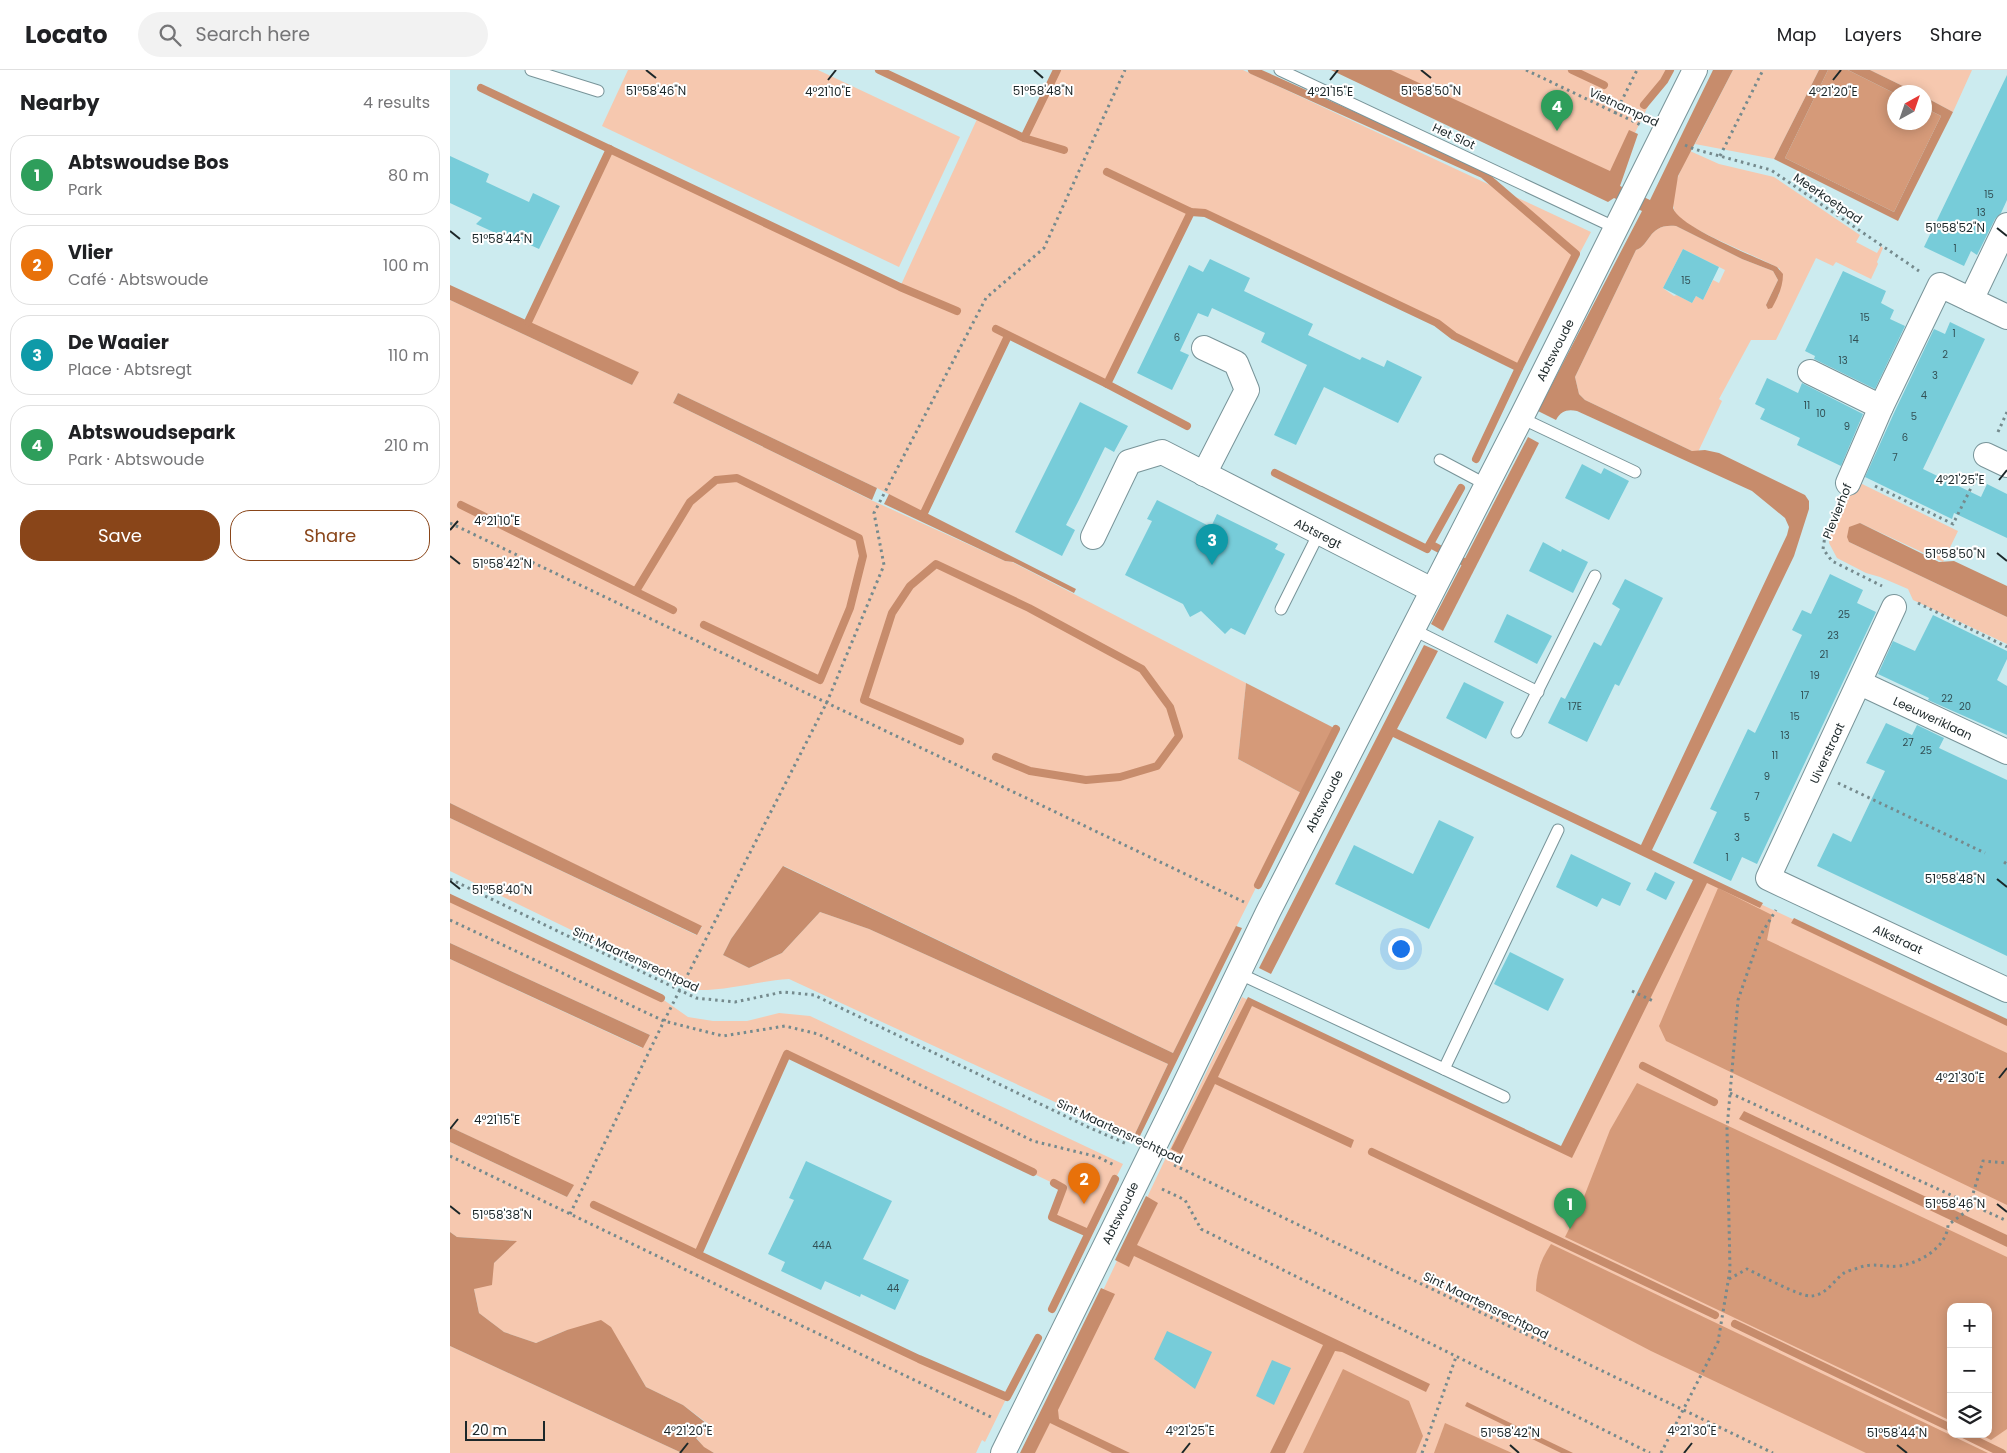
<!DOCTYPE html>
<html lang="en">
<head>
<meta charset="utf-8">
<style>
	:root { --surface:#fff; --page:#f2f2f2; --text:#202124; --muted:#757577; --line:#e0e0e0; --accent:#894519 }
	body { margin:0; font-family:Poppins,sans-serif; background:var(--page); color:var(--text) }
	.controls { position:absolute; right:15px; bottom:15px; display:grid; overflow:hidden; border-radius:10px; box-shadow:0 2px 12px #0003 }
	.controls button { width:45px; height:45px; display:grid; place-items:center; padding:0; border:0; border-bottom:1px solid var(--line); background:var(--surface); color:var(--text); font:25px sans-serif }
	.compass { position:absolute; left:1437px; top:15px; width:45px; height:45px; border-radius:50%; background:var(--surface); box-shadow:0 2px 12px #0003; rotate:40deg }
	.scale { position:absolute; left:15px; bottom:12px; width:80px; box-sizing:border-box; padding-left:5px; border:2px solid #1c2729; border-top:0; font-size:14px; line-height:18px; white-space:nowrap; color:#1c2729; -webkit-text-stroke:4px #fff; paint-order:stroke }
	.you { position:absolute; left:950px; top:878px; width:18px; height:18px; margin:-12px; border:4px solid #fff; border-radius:50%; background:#1a73e8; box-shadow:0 0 0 8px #1a73e833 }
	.badge { display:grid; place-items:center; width:32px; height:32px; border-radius:50%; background:var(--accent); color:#fff; font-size:16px; font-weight:700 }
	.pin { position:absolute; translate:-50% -41px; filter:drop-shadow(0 1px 2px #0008) }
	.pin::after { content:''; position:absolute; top:26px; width:18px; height:15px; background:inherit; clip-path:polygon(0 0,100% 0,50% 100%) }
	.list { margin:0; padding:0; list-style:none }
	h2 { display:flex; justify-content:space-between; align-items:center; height:65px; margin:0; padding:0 20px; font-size:21px }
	h2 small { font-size:16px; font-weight:400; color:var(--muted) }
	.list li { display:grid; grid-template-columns:32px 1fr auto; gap:15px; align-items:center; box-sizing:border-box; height:80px; margin:0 10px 10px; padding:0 10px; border:1px solid var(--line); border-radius:20px }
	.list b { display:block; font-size:19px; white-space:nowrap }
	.list p { margin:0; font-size:16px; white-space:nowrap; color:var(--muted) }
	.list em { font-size:16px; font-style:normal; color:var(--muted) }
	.actions { display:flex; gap:10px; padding:15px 20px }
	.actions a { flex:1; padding:11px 0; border:1px solid var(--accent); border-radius:20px; text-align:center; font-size:18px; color:var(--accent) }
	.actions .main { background:var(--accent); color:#fff }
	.icon { flex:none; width:28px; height:28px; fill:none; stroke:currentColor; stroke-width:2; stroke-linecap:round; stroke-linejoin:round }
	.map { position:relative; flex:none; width:1557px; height:1383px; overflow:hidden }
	header { display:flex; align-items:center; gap:30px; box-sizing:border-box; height:70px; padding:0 25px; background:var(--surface); border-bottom:1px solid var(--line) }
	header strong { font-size:24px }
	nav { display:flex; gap:28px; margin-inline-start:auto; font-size:18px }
	.search { width:350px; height:45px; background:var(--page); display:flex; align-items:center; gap:12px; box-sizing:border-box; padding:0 18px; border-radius:28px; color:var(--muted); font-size:19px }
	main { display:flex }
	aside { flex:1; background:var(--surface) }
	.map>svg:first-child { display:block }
	.green { fill:#f6c8af; fill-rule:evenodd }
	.forest { fill:#d59a79 }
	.water { fill:#c78c6c }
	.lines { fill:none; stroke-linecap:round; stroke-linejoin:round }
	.stream { stroke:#c78c6c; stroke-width:8 }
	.building { fill:#77ccd9 }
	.lane-casing { stroke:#789499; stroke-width:13 }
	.street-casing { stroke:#789499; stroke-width:26 }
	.path { stroke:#758a8d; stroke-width:3; stroke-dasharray:2.5 4; stroke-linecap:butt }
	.lane { stroke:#fff; stroke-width:11 }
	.street { stroke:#fff; stroke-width:24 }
	.ticks { fill:none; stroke:#1c2729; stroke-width:2 }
	.labels { text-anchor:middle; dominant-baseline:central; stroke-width:4; stroke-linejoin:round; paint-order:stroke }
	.number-label { font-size:10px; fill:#335055 }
	.street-label { font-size:12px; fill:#1c2729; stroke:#fff }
	.ticks-label { font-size:12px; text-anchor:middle; fill:#1c2729; stroke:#fff; stroke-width:4; stroke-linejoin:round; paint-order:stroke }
</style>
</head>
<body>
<header>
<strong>Locato</strong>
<div class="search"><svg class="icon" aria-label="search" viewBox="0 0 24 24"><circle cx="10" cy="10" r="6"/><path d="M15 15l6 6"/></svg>Search here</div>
<nav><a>Map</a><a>Layers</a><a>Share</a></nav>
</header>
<main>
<aside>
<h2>Nearby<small>4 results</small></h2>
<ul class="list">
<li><span class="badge" style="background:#2e9e5b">1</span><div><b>Abtswoudse Bos</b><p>Park</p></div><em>80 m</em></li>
<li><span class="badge" style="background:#e8710a">2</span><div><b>Vlier</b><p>Café · Abtswoude</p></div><em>100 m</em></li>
<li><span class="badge" style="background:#0f9aa8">3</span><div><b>De Waaier</b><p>Place · Abtsregt</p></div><em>110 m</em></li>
<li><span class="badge" style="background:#2e9e5b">4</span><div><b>Abtswoudsepark</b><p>Park · Abtswoude</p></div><em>210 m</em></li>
</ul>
<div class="actions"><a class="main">Save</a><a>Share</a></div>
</aside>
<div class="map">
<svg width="1557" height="1383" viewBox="0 0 1557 1383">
	<rect width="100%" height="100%" fill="#ccebef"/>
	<g class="green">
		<polygon points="178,0 368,0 510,67 449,197 152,56"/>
		<path d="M605,0H793L1141,162L1069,298L1004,266L987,253L755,143L741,142L657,314L558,266L474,443L427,418L228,323L223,333L421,430L555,491L562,492L796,613L788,689L853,724L723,983L334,796L281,869L273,885L299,898L332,883L370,842L419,859L718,994L683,1068L339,909C307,911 277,921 245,920L0,801V748L246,865L252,857L0,733V230L182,315L188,302L78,252L160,79L450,217L528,47L574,68Z"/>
		<polygon points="901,0 1220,0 1214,11 1206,20 1156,122"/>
		<polygon points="1283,0 1369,0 1324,89 1245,74"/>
		<polygon points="1420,0 1522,0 1503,42 1475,27 1474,22 1465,22"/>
		<path d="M1240,81L1269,94L1324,107L1410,165L1406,172L1427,183L1431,176L1433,178L1427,192L1428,194L1421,209L1386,192L1383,196L1366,188L1326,270H1301L1269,329L1272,331L1248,382L1242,381L1135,330L1129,324L1125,307L1186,180C1201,175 1198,153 1226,156L1292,189L1323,201L1328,210L1316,235L1329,225L1330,199C1312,187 1227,157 1224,140C1219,120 1232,98 1240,81ZM1233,179L1275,200L1269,213L1263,210L1253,230L1246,226L1242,233L1227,225L1224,226L1213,218Z"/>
		<polygon points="1406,411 1508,461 1493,492 1410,453 1399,472 1557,547 1557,574 1463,530 1458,519 1430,507 1416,503 1387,488 1379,473 1380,465"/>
		<path d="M1251,806L1557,950V1383H576L792,927L1120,1081ZM1501,1237H1538V1364H1501Z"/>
		<polygon points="0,828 211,928 238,947 263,951 297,951 329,943 360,946 673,1094 638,1163 602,1147 613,1118 337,984 248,1184 469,1289 557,1327 535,1372 532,1370 526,1383 264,1383 254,1378 246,1367 261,1356 233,1335 196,1317 180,1290 117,1260 86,1273 54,1262 29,1243 24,1219 44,1193 66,1171 7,1167 0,1162 0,1072 117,1127 123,1116 0,1057 0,889 192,978 200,965 0,873"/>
		<polygon points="0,1276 232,1383 0,1383"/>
	</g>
	<g class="forest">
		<polygon points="1378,0 1398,0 1444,23 1444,52 1474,52 1475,38 1491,46 1444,142 1335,88"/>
		<polygon points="796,613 886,659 853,724 788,689"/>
		<polygon points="1268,818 1322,845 1317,870 1557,983 1557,1135 1216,971 1209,956"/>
		<polygon points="1187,1013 1557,1187 1557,1359 1541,1370 1529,1364 1538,1364 1538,1237 1501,1237 1501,1351 1115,1167 1130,1137 1160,1060"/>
		<path d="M1101,1174L1538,1383H1416L1201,1281L1086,1221C1086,1203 1091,1189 1101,1174Z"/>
		<polygon points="893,1299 959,1331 973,1366 966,1383 853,1383"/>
		<polygon points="995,1353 1062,1383 984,1383"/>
	</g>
	<g class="water">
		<path d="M881,0H941L1160,101L1179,60L1188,64L1170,116L1200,130L1263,0H1283L1228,106L1223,138C1229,157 1306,187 1327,197L1333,204C1333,217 1328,227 1322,238L1318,239L1316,235L1328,210L1323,201L1292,189L1226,156C1198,153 1201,175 1186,180L1125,307L1129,324L1135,330L1242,381L1255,380L1269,383L1355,425L1359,431V439L1344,486L1202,780L1313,833L1310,838L1257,813L1122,1088L802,936L768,1007L904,1070L901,1078L765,1014L731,1084L721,1079L798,927L1111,1076L1243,810L943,667L821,904L809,898L974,575L988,581L947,659L1191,775L1337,465L1339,457L1335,448L1302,421L1127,341C1117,339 1111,341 1106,350L1088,341L1192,141L1164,128L1158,132Z"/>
		<polygon points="1369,0 1378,0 1335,88 1444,142 1491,46 1475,38 1475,27 1503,42 1448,151 1324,89"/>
		<polygon points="1398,0 1420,0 1465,22 1444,23"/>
		<polygon points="0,215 189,302 182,315 0,230"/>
		<polygon points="228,323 427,418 422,430 223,333"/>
		<polygon points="1078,367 1089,373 993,561 981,554"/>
		<polygon points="439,424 626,519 624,523 563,492 555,491 434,434"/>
		<polygon points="1410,453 1489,492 1504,491 1557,516 1557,547 1399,472 1397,467 1399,457"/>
		<polygon points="0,733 252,856 247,865 0,748"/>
		<polygon points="333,796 723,983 786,856 792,858 688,1070 683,1068 718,994 419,859 370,842 332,883 299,898 273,885 281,869"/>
		<polygon points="1344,848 1557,949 1557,956 1341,853"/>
		<polygon points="0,873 200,965 193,978 0,889"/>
		<polygon points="1294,1041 1557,1165 1557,1177 1289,1049"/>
		<polygon points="0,1057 124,1115 117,1127 0,1072"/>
		<polygon points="696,1126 708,1133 687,1175 980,1314 976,1322 892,1282 885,1281 835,1383 820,1383 873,1275 684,1186 679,1197 665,1190"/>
		<polygon points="0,1162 7,1167 67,1171 44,1193 42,1215 24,1219 29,1243 54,1262 86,1273 117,1260 151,1250 161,1257 196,1317 233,1335 261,1357 246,1368 254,1377 264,1383 232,1383 0,1276"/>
		<polygon points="651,1218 665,1224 608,1340 609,1349 680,1383 662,1383 600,1353 585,1383 570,1383"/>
		<polygon points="1017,1332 1123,1383 1111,1383 1015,1336"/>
	</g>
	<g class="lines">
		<g class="stream">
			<polyline points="429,0 574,68 614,80"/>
			<polyline points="1122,0 1154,15"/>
			<polyline points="31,18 450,217 507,241"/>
			<polyline points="1194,35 1214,11 1220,0"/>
			<polyline points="574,68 607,0"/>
			<polyline points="657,102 741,142 755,143 987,253 1004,266 1069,298 1126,184 1033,104 802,0"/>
			<polyline points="78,252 160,79"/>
			<polyline points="546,259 657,314 741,142"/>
			<polyline points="657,314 737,356"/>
			<polyline points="1026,389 1069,298"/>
			<polyline points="825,403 977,479 1011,418"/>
			<polyline points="11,435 223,540"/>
			<polyline points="474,443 558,266"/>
			<polyline points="980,474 1014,492"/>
			<polyline points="186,521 240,432 266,410 287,408 409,468 413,486 400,538 370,610 254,555"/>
			<polyline points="510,671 414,630 442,543 460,516 486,494 579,538 692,599 720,637 729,666 707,696 670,707 636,710 580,701 546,687"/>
			<polyline points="808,815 886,659"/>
			<polyline points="0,828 211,928"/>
			<polyline points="1193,996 1264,1032"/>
			<polyline points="922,1082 1265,1245"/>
			<polyline points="604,1113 613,1118 602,1147 638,1163"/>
			<polyline points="144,1135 469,1289 557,1327 588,1268"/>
			<polyline points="248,1184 337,984 583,1102"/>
			<polyline points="602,1239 665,1109"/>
			<polyline points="1285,1254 1501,1358"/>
			<polyline points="1513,1364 1552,1383"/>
		</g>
	</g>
	<g class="building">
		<polygon points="1557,5 1557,130 1551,143 1545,149 1527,185 1521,181 1514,196 1474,177"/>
		<polygon points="0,86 39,104 36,112 79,132 83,123 110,136 89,179 54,163 52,166 26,154 32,148 0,133"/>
		<polygon points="1233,179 1269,197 1253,230 1246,226 1242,233 1213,218"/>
		<polygon points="760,189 800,208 794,221 863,254 858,265 910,290 912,287 934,297 937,290 972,307 948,353 874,317 846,375 824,365 857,295 811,272 815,263 762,238 758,247 748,243 730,281 739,285 722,320 687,303 739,195 753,202"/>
		<polygon points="1393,201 1436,221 1431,233 1444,240 1440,249 1455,256 1425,319 1364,289 1365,286 1355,281"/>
		<polygon points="1500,252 1535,269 1473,399 1531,427 1537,414 1557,424 1557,468 1504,443 1502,449 1415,407 1444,343 1484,259 1495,264"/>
		<polygon points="1317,308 1348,323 1352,313 1413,344 1391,396 1347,375 1350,368 1310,349 1315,339 1305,334"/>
		<polygon points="630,332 678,356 664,382 655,377 629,430 616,455 625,460 612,486 565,462"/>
		<polygon points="1132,394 1151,404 1154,398 1179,411 1159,450 1115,428"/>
		<polygon points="707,430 761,457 767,444 828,474 825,479 835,484 795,565 781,558 775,564 751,541 740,547 733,534 675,505 702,451 697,449"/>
		<polygon points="1093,472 1111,482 1112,479 1138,492 1123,523 1079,501"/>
		<polygon points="1380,504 1413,520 1407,533 1426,542 1307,794 1292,787 1281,811 1243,793 1267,742 1260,739 1298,659 1305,663 1352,565 1342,560 1352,540 1361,544"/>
		<polygon points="1175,509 1213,528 1169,616 1165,614 1137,672 1098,653 1111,627 1115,629 1144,572 1151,576 1170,539 1162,534"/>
		<polygon points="1057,544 1102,566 1087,594 1044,572"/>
		<polygon points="1483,545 1557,581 1557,589 1547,610 1557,616 1557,665 1478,630 1479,628 1428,604 1443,571 1465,581"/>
		<polygon points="1014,612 1054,632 1036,669 996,648"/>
		<polygon points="1436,653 1462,665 1467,655 1494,668 1489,678 1557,710 1557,886 1367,796 1383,763 1401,772 1434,703 1435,701 1416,693"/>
		<polygon points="989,750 1024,767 979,859 885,814 904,775 963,804"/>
		<polygon points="1121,784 1181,813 1170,836 1152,828 1147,837 1106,817"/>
		<polygon points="1205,802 1225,812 1216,830 1196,820"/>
		<polygon points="1060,882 1114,909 1098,941 1044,914"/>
		<polygon points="356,1091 442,1131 413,1189 459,1210 445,1240 411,1224 410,1227 375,1211 371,1220 331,1201 335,1192 318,1184 344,1130 339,1128"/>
		<polygon points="717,1261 762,1282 745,1319 704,1289"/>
		<polygon points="822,1290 841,1298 824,1335 806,1326"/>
	</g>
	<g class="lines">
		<defs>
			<g id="lane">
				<polyline points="81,0 148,21"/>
				<polyline points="830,0 1166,158"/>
				<polyline points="1071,348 1185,402"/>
				<polyline points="990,390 1037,415"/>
				<polyline points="831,539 869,463"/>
				<polyline points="962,559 1088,622"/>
				<polyline points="1067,662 1145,506"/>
				<polyline points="788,903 1054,1027"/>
				<polyline points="994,999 1108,760"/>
			</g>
			<g id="street">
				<polyline points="1521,230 1557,155"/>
				<polyline points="754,278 786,293 797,320 754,404"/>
				<polyline points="1360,302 1431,337 1490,215 1557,247"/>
				<polyline points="1536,385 1557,395"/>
				<polyline points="1398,413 1431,337"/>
				<polyline points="643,467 679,392 712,382 982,520"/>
				<polyline points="1444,537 1318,808 1557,920"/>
				<polyline points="1410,613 1557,682"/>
				<polyline points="553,1383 731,1022 818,842 1071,348 1245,0"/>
			</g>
		</defs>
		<use href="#lane" class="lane-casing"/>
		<use href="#street" class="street-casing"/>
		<g class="path">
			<polyline points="1076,0 1191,55"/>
			<polyline points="1165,44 1187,0"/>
			<polyline points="1235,75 1244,79 1321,100 1469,201"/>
			<polyline points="1270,86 1313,0"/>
			<polyline points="1548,362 1557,342"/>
			<polyline points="1425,416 1503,454 1526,408"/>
			<polyline points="1389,434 1375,466 1373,479 1382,491 1432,516"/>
			<polyline points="0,453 794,832"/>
			<polyline points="1468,533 1557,577"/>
			<polyline points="1388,713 1535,783"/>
			<polyline points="1554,792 1557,794"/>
			<polyline points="0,809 246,928 285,932 333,922 364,925 638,1057 677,1074"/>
			<polyline points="0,850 214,951 273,966 335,956 368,964 583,1071 648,1087 666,1096"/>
			<polyline points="1182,921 1203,931"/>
			<polyline points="1280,1023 1557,1151"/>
			<polyline points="0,1086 543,1348"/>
			<polyline points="724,1095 1323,1383"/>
			<polyline points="712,1119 735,1130 751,1159 1200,1383"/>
			<polyline points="120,1144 214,951 377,632 434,495 424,443 536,228 594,178 675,0"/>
			<path d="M1279,1209L1297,1199C1310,1205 1349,1226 1360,1226C1376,1226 1383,1211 1394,1203C1397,1201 1402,1200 1405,1199C1424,1191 1432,1198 1449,1196C1470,1193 1497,1177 1498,1155L1518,1140L1533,1091L1557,1093"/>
			<polyline points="972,1383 1006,1287"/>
			<polyline points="1211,1383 1268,1272 1280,1200 1277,1059 1288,930 1310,866 1326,840"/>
		</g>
		<use href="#lane" class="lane"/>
		<use href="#street" class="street"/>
	</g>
	<path class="ticks" d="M196,0L206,8M584,0L593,8M971,0L981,8M378,10L386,0M880,10L888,0M1383,10L1391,0M1547,158L1557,166M0,161L10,169M1549,410L1557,400M0,460L8,451M1547,483L1557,491M0,486L10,494M1547,809L1557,817M0,811L10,819M1549,1008L1557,998M0,1059L8,1049M1547,1134L1557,1142M0,1136L10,1144M1060,1375L1069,1383M1447,1375L1457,1383M230,1383L238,1373M732,1383L740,1373M1234,1383L1242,1373"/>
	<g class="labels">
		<g class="number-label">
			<text x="1539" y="124">15</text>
			<text x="1531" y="142">13</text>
			<text x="1505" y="178">1</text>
			<text x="1236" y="210">15</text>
			<text x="1415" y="247">15</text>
			<text x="1504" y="263">1</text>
			<text x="727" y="267">6</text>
			<text x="1404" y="269">14</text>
			<text x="1495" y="284">2</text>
			<text x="1393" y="290">13</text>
			<text x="1485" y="305">3</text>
			<text x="1474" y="325">4</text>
			<text x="1357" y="335">11</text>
			<text x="1371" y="343">10</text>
			<text x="1464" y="346">5</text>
			<text x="1397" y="356">9</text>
			<text x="1455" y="367">6</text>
			<text x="1445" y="387">7</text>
			<text x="1394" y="544">25</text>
			<text x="1383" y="565">23</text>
			<text x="1374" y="584">21</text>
			<text x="1365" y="605">19</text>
			<text x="1355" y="625">17</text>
			<text x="1497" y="628">22</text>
			<text x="1125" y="636">17E</text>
			<text x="1515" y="636">20</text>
			<text x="1345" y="646">15</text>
			<text x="1335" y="665">13</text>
			<text x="1458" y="672">27</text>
			<text x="1476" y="680">25</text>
			<text x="1325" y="685">11</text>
			<text x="1317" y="706">9</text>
			<text x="1307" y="726">7</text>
			<text x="1297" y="747">5</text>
			<text x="1287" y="767">3</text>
			<text x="1277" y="787">1</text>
			<text x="372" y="1175">44A</text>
			<text x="443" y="1218">44</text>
		</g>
		<g class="street-label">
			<text transform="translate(1174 37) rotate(25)">Vietnampad</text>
			<text transform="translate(1004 66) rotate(25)">Het Slot</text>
			<text transform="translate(1378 128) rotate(34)">Meerkoetpad</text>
			<text transform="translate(1105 280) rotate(-63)">Abtswoude</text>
			<text transform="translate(1387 441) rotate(-68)">Plevierhof</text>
			<text transform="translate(868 463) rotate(27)">Abtsregt</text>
			<text transform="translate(1483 648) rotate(25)">Leeuweriklaan</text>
			<text transform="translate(1377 683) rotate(-65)">Uiverstraat</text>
			<text transform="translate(874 731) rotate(-63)">Abtswoude</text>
			<text transform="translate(1448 869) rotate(25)">Alkstraat</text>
			<text transform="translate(186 889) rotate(25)">Sint Maartensrechtpad</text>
			<text transform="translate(670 1061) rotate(25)">Sint Maartensrechtpad</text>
			<text transform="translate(670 1143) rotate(-64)">Abtswoude</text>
			<text transform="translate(1036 1235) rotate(26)">Sint Maartensrechtpad</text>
		</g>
	</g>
	<g class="ticks-label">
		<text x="206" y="25">51°58'46"N</text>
		<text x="593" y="25">51°58'48"N</text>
		<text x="981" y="25">51°58'50"N</text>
		<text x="378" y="26">4°21'10"E</text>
		<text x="880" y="26">4°21'15"E</text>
		<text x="1383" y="26">4°21'20"E</text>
		<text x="1505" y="162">51°58'52"N</text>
		<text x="52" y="173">51°58'44"N</text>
		<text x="1510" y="414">4°21'25"E</text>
		<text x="47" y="455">4°21'10"E</text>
		<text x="1505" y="488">51°58'50"N</text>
		<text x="52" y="498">51°58'42"N</text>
		<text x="1505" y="813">51°58'48"N</text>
		<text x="52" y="824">51°58'40"N</text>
		<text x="1510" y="1012">4°21'30"E</text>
		<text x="47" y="1054">4°21'15"E</text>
		<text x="1505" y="1138">51°58'46"N</text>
		<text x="52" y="1149">51°58'38"N</text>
		<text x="238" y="1365">4°21'20"E</text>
		<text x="740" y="1365">4°21'25"E</text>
		<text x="1242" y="1365">4°21'30"E</text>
		<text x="1060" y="1367">51°58'42"N</text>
		<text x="1447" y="1367">51°58'44"N</text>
	</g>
</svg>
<div class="controls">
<button>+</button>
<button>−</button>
<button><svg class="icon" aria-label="layers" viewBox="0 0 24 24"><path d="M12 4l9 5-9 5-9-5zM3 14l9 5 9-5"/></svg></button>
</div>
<svg class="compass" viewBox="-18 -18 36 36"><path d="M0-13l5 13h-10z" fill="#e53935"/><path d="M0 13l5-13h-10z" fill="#757577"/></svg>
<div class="scale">20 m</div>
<div class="you"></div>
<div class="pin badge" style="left:1120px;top:1159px;background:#2e9e5b">1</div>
<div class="pin badge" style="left:634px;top:1134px;background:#e8710a">2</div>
<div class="pin badge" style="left:762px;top:495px;background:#0f9aa8">3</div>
<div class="pin badge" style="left:1107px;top:61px;background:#2e9e5b">4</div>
</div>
</main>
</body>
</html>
